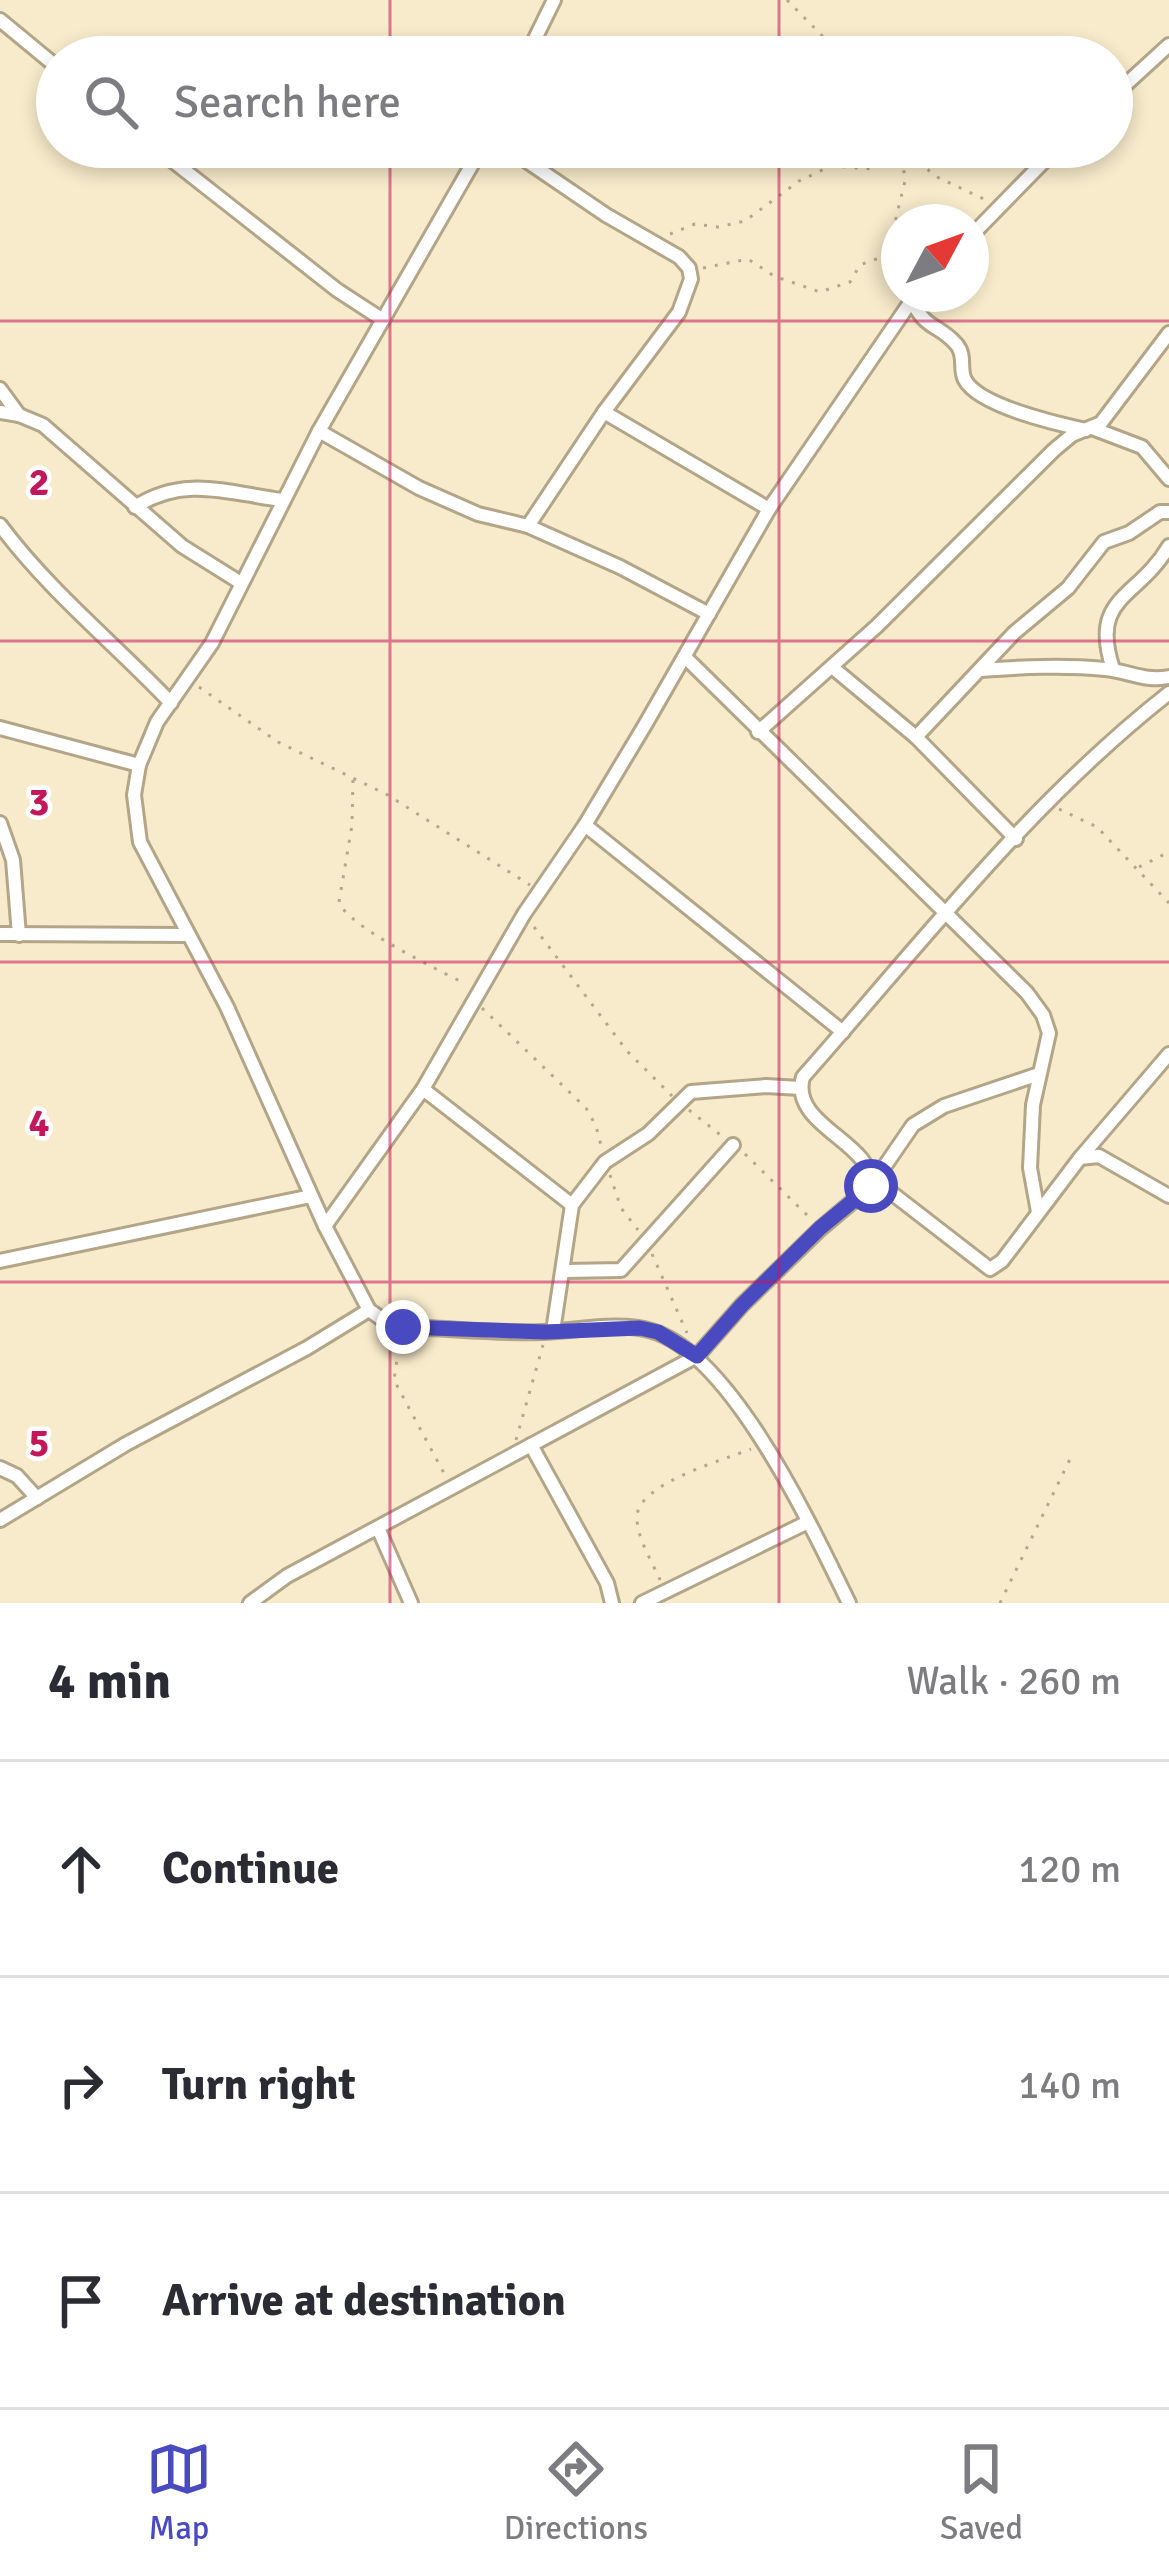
<!DOCTYPE html>
<html lang="en">
<head>
<meta charset="utf-8">
<style>
	:root { --surface:#fff; --page:#f7f7f7; --text:#2b2b33; --muted:#7c7c81; --line:#e1e1e2; --accent:#494ac0 }
	body { margin:0; font-family:Signika,sans-serif; background:var(--page); color:var(--text) }
	.compass { position:absolute; left:881px; top:204px; width:108px; height:108px; border-radius:50%; background:var(--surface); box-shadow:0 6px 18px #0003; rotate:49deg }
	.stop { position:absolute; width:36px; height:36px; margin:-27px; border:9px solid #494ac0; border-radius:50%; background:#fff }
	.stop.end { background:#494ac0; border-color:#fff; box-shadow:0 3px 12px #0008 }
	.list { margin:0; padding:0; list-style:none }
	h2 { display:flex; justify-content:space-between; align-items:center; height:156px; margin:0; padding:0 48px; font-size:51px }
	h2 small { font-size:39px; font-weight:400; color:var(--muted) }
	.list li { display:grid; grid-template-columns:78px 1fr auto; gap:36px; align-items:center; box-sizing:border-box; height:216px; padding:0 48px; border-top:3px solid var(--line) }
	.list b { display:block; font-size:45px; white-space:nowrap }
	.list em { font-size:39px; font-style:normal; color:var(--muted) }
	.icon { flex:none; width:66px; height:66px; fill:none; stroke:currentColor; stroke-width:2; stroke-linecap:round; stroke-linejoin:round }
	.map { position:relative; flex:none; width:1169px; height:1603px; overflow:hidden }
	.search { position:absolute; background:var(--surface); box-shadow:0 6px 18px #0003; left:36px; right:36px; top:36px; height:132px; display:flex; align-items:center; gap:30px; box-sizing:border-box; padding:0 42px; border-radius:66px; color:var(--muted); font-size:45px }
	.sheet { height:804px; background:var(--surface) }
	nav { display:flex; justify-content:space-around; align-items:center; box-sizing:border-box; height:168px; border-top:3px solid var(--line); background:var(--surface); font-size:33px; color:var(--muted) }
	nav a { display:grid; justify-items:center; gap:6px }
	nav .on { color:var(--accent) }
	.map>svg:first-child { display:block }
	.lines { fill:none; stroke-linecap:round; stroke-linejoin:round }
	.minor-casing { stroke:#b2a588; stroke-width:18 }
	.path { stroke:#b2a88f; stroke-width:3; stroke-dasharray:3 9; stroke-linecap:butt }
	.minor { stroke:#fff; stroke-width:12 }
	.route { stroke:#494ac0; stroke-width:15 }
	.grid { fill:none; stroke:#c2185b; stroke-width:3; stroke-opacity:0.55 }
	.grid-label { font-size:39px; text-anchor:middle; font-weight:bold; fill:#c2185b; stroke:#fff; stroke-width:9; stroke-linejoin:round; paint-order:stroke }
</style>
</head>
<body>
<div class="map">
<svg width="1169" height="1603" viewBox="0 0 1169 1603">
	<rect width="100%" height="100%" fill="#f8ebcb"/>
	<g class="lines">
		<defs>
			<g id="minor">
				<polyline points="0,20 57,67"/>
				<polyline points="526,57 554,0"/>
				<polyline points="1112,97 1169,45"/>
				<polyline points="155,147 337,290 383,320"/>
				<path d="M482,147L319,431L212,643L157,722L139,765L134,795L140,842L227,1007L325,1226L369,1310L386,1322L403,1327C449,1328 496,1334 542,1332C576,1331 619,1321 652,1331C733,1355 813,1530 849,1603"/>
				<polyline points="506,147 606,215 679,257 689,268 691,279 679,312 604,412 528,526"/>
				<polyline points="971,236 1058,147"/>
				<path d="M911,299C926,331 938,323 957,345C966,356 959,369 965,380C979,406 1058,424 1086,430"/>
				<polyline points="0,389 19,415"/>
				<polyline points="0,412 19,415 43,425 182,546 241,583"/>
				<polyline points="604,412 769,509"/>
				<polyline points="1092,428 1142,447 1169,479"/>
				<polyline points="319,431 419,488 478,514 528,526 620,567 709,614"/>
				<path d="M135,507C184,475 228,493 282,500"/>
				<path d="M0,525C50,592 114,643 171,703"/>
				<polyline points="685,657 1027,993 1043,1015 1049,1033 1033,1105 1030,1168 1038,1212"/>
				<polyline points="832,667 916,737 1016,839"/>
				<path d="M1113,669C1089,596 1137,600 1169,546"/>
				<path d="M981,670C1023,667 1063,665 1105,669C1128,671 1145,682 1169,677"/>
				<polyline points="0,728 139,765"/>
				<polyline points="758,732 877,626 1054,450 1072,435 1101,423 1169,333"/>
				<polyline points="916,737 1014,633 1068,588 1104,542 1129,533 1160,512 1169,512"/>
				<polyline points="0,823 13,860 19,935"/>
				<polyline points="585,825 843,1032"/>
				<polyline points="0,934 187,935"/>
				<polyline points="1039,1074 944,1106 913,1125 871,1186 893,1194 990,1269 1002,1261 1080,1158 1099,1156 1169,1196"/>
				<polyline points="423,1089 572,1205"/>
				<polyline points="1080,1158 1169,1054"/>
				<polyline points="325,1226 423,1089 524,914 585,825 645,725 769,509 916,294"/>
				<polyline points="0,1261 311,1196"/>
				<polyline points="565,1271 621,1270 733,1145"/>
				<polyline points="553,1331 572,1205 605,1162 648,1134 691,1092 766,1086 800,1088"/>
				<polyline points="531,1445 607,1583 612,1603"/>
				<polyline points="0,1468 17,1476 37,1498"/>
				<polyline points="0,1520 126,1444 307,1348 369,1310"/>
				<polyline points="378,1528 411,1603"/>
				<path d="M250,1603L287,1576L697,1356L742,1305L820,1229L871,1186C875,1142 789,1126 803,1077C920,945 1030,802 1169,693"/>
				<polyline points="642,1603 808,1522"/>
			</g>
		</defs>
		<use href="#minor" class="minor-casing"/>
		<g class="path">
			<polyline points="787,0 843,57"/>
			<polyline points="670,234 695,224 718,227 745,221 799,181 831,166 872,169 903,151 939,178 988,201"/>
			<polyline points="887,255 905,181 901,147"/>
			<polyline points="703,268 748,259 774,276 820,292 850,282 860,265 887,255 899,262"/>
			<polyline points="199,687 278,742 386,794 530,885"/>
			<path d="M353,780L352,825L339,902C347,926 438,970 466,984"/>
			<polyline points="1059,809 1097,827 1169,903"/>
			<polyline points="1139,867 1169,852"/>
			<polyline points="534,927 627,1051 672,1096"/>
			<polyline points="482,1008 586,1108 596,1126 602,1149"/>
			<polyline points="689,1110 723,1137"/>
			<polyline points="745,1154 811,1219"/>
			<polyline points="610,1175 621,1208 638,1230"/>
			<polyline points="652,1254 687,1333"/>
			<polyline points="400,1338 394,1380 446,1477"/>
			<polyline points="516,1440 543,1345"/>
			<path d="M660,1580C652,1561 636,1537 637,1516C639,1483 724,1460 751,1449"/>
			<polyline points="1000,1603 1072,1455"/>
		</g>
		<use href="#minor" class="minor"/>
	</g>
	<g class="lines">
		<polyline class="route" points="403,1327 545,1332 640,1328 658,1332 697,1356 742,1305 820,1228 871,1186"/>
	</g>
	<path class="grid" d="M390,0V57M779,0V57M390,147V1603M779,147V1603M0,321H1169M0,641H1169M0,962H1169M0,1282H1169"/>
	<g class="grid-label">
		<text x="39" y="495">2</text>
		<text x="39" y="815">3</text>
		<text x="39" y="1136">4</text>
		<text x="39" y="1456">5</text>
	</g>
</svg>
<svg class="compass" viewBox="-18 -18 36 36"><path d="M0-13l5 13h-10z" fill="#e53935"/><path d="M0 13l5-13h-10z" fill="#7c7c81"/></svg>
<div class="stop" style="left:871px;top:1186px"></div>
<div class="stop end" style="left:403px;top:1327px"></div>
<div class="search"><svg class="icon" aria-label="search" viewBox="0 0 24 24"><circle cx="10" cy="10" r="6"/><path d="M15 15l6 6"/></svg>Search here</div>
</div>
<section class="sheet">
<h2>4 min<small>Walk · 260 m</small></h2>
<ul class="list">
<li><svg class="icon" aria-label="ahead" viewBox="0 0 24 24"><path d="M12 20V5M6 11l6-6 6 6"/></svg><div><b>Continue</b></div><em>120 m</em></li>
<li><svg class="icon" aria-label="right" viewBox="0 0 24 24"><path d="M7 20v-9h11M14 6l5 5-5 5"/></svg><div><b>Turn right</b></div><em>140 m</em></li>
<li><svg class="icon" aria-label="arrive" viewBox="0 0 24 24"><path d="M6 21V4h12l-3 4 3 4H6"/></svg><div><b>Arrive at destination</b></div></li>
</ul>
</section>
<nav>
<a class="on"><svg class="icon" aria-label="map" viewBox="0 0 24 24"><path d="M3 6l6-2 6 2 6-2v14l-6 2-6-2-6 2zM9 4v14M15 6v14"/></svg>Map</a>
<a><svg class="icon" aria-label="directions" viewBox="0 0 24 24"><path d="M12 3l9 9-9 9-9-9zM9 14v-3h6M13 9l2 2-2 2"/></svg>Directions</a>
<a><svg class="icon" aria-label="saved" viewBox="0 0 24 24"><path d="M7 4h10v16l-5-4-5 4z"/></svg>Saved</a>
</nav>
</body>
</html>
